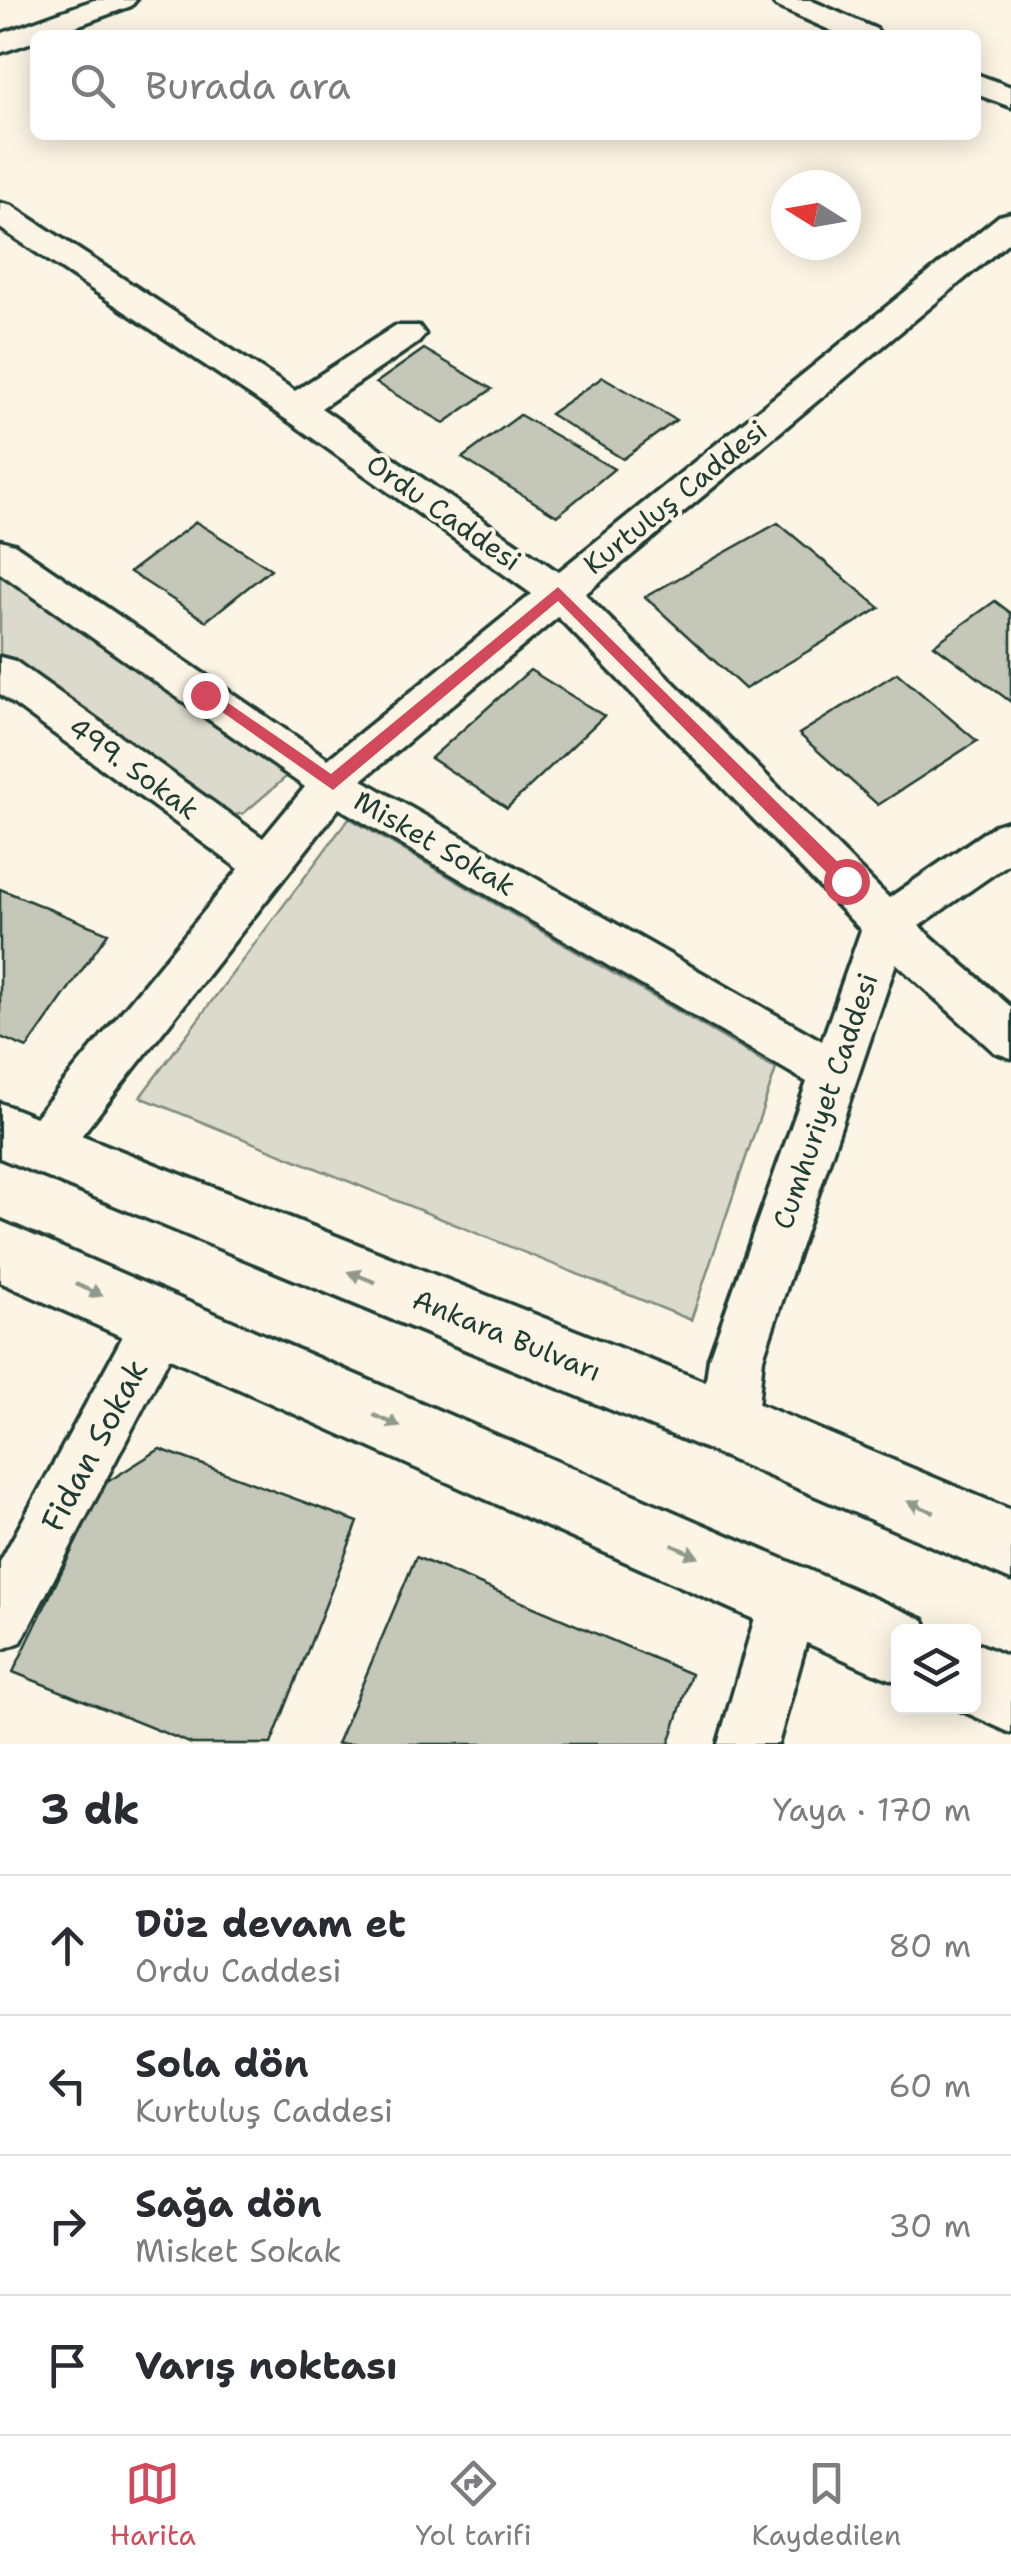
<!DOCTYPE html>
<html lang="tr">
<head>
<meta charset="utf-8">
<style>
	:root { --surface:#fff; --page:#f7f7f7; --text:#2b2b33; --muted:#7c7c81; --line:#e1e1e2; --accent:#d1495b }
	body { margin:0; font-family:"Shantell Sans",sans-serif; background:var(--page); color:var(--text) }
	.controls { position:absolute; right:30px; bottom:30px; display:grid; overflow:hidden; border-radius:15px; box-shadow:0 5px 25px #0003 }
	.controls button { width:90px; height:90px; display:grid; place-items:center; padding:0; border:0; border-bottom:2px solid var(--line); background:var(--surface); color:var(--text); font:50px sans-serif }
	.compass { position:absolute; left:771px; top:170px; width:90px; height:90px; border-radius:50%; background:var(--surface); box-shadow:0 5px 25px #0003; rotate:281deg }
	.stop { position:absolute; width:30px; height:30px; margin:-22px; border:8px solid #d1495b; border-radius:50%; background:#fff }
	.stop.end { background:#d1495b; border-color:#fff; box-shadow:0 2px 10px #0008 }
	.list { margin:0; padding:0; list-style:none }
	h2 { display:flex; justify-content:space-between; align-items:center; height:130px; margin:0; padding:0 40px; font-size:42px }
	h2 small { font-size:32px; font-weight:400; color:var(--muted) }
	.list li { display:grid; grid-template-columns:65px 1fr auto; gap:30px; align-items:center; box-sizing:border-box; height:140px; padding:0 40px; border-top:2px solid var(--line) }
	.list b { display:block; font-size:38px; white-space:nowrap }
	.list p { margin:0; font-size:32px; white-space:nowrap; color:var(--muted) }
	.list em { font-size:32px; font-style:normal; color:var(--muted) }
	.icon { flex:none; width:55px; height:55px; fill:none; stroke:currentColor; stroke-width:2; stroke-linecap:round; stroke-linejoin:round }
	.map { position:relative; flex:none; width:1011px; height:1744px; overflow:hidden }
	.search { position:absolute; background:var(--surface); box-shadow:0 5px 25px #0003; left:30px; right:30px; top:30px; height:110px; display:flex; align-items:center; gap:25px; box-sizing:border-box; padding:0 35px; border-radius:15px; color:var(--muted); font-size:38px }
	.sheet { height:690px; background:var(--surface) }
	nav { display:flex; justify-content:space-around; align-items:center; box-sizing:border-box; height:140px; border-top:2px solid var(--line); background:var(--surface); font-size:28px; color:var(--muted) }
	nav a { display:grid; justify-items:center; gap:5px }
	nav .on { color:var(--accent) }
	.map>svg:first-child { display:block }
	.green { fill:#dcdacc; stroke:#7e8c80; stroke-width:2.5 }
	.building { fill:#c5c7b9; stroke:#1f3d34; stroke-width:2.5 }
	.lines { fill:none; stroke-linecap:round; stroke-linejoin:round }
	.minor-casing { stroke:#1f3d34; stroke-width:7 }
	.major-casing { stroke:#1f3d34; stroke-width:7 }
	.minor { fill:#fcf5e5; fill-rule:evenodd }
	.major { fill:#fcf5e5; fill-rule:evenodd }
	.oneway { fill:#8e998c }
	.route { fill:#d1495b }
	.labels { text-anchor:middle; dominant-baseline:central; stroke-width:8; stroke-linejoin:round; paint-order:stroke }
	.street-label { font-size:28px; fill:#1f3d34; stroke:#fcf5e5 }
	.near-street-label { font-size:32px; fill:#1f3d34; stroke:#fcf5e5 }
</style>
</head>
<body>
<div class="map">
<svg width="1011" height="1744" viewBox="0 0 1011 1744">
	<rect width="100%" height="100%" fill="#fcf5e5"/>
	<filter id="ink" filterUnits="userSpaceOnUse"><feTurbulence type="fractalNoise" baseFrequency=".01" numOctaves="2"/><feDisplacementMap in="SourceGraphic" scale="20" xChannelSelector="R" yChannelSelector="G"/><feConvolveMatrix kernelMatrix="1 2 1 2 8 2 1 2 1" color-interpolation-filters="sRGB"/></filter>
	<g filter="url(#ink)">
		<g class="green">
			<polygon points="0,566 292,772 244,813 222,818 0,655"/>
			<polygon points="349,818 776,1069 691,1320 140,1097"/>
		</g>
		<g class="building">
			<polygon points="424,349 492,389 444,423 376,383"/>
			<polygon points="603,377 676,420 623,459 550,414"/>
			<polygon points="520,415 614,469 557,516 462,458"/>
			<polygon points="196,522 271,569 206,621 130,572"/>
			<polygon points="778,523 880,608 745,689 645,597"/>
			<polygon points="995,601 1011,613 1011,702 934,645"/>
			<polygon points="530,670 604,716 507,808 431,758"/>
			<polygon points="897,673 977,741 878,805 799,734"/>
			<polygon points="0,889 108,933 27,1048 0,1037"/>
			<polygon points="160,1449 358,1522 271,1744 192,1744 13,1672 104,1484"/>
			<polygon points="416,1557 691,1674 669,1744 337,1744"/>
		</g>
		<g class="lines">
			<defs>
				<g id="minor">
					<polygon points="94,0 136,0 131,6 52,35 35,35 35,41 0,53 0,34"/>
					<polygon points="771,0 810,0 876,29 881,35 841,35 776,6"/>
					<polygon points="976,74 1011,87 1011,107 976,94"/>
					<path d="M0,203L12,206L295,391L395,326H419L425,334L419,342L321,408L558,572L999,216L1011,213V240L585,594L889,898L995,825L1011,820V862L919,926L1011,1007V1058L994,1052L896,963L763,1358L756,1424L747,1443L728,1451L709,1443L700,1424L709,1358L807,1082L339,808L59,1164L41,1171L23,1164L16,1148L23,1132L239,869L0,694V657L15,661L263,838L305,787L0,573V540L14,544L328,759L532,594L293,424L0,228ZM558,617L861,930L822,1041L362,780Z"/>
					<polygon points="160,1296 179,1303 187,1321 179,1339 21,1642 0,1650 0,1562 141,1303"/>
					<polygon points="790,1568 811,1576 819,1597 778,1744 718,1744 761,1597 769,1576"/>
				</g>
				<g id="major">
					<polygon points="0,1103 728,1391 1011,1510 1011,1580 704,1448 0,1158"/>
					<polygon points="0,1221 924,1620 928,1631 898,1631 898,1682 872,1672 0,1282"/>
					<polygon points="974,1642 1011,1658 1011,1733 952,1706 974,1706"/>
				</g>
			</defs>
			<use href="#minor" class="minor-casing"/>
			<use href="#major" class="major-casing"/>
			<use href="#minor" class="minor"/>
			<use href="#major" class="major"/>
		</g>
		<defs><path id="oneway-solid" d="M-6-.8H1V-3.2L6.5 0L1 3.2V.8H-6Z" transform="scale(2.5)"/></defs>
		<g class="oneway">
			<use href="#oneway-solid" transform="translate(362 1277) rotate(-158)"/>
			<use href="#oneway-solid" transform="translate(89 1290) rotate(24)"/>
			<use href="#oneway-solid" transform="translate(387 1421) rotate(24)"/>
			<use href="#oneway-solid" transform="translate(921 1507) rotate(-157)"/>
			<use href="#oneway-solid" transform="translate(685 1551) rotate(24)"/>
		</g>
	</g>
	<polygon class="route" points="558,587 852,876 852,886 840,886 558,601 333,790 198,695 211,691 331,774"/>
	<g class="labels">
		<g class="street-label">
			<text transform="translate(675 497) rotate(-39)">Kurtuluş Caddesi</text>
			<text transform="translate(444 512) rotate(35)">Ordu Caddesi</text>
			<text transform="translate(134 768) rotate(36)">499. Sokak</text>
			<text transform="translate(435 843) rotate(30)">Misket Sokak</text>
			<text transform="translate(825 1101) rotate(-71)">Cumhuriyet Caddesi</text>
			<text transform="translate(507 1335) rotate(22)">Ankara Bulvarı</text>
		</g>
		<g class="near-street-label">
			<text transform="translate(94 1445) rotate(-62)">Fidan Sokak</text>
		</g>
	</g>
</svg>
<div class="controls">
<button><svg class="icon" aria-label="layers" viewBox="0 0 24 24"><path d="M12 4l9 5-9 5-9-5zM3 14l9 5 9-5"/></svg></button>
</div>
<svg class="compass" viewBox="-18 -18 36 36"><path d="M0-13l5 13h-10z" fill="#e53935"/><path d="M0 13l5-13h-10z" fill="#7c7c81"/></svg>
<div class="stop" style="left:846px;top:881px"></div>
<div class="stop end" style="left:205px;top:695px"></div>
<div class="search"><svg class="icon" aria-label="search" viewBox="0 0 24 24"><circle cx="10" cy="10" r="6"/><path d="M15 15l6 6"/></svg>Burada ara</div>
</div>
<section class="sheet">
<h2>3 dk<small>Yaya · 170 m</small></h2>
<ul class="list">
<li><svg class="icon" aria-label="ahead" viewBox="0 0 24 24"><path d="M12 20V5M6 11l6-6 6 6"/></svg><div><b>Düz devam et</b><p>Ordu Caddesi</p></div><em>80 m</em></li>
<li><svg class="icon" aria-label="left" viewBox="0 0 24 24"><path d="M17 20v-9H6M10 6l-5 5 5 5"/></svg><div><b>Sola dön</b><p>Kurtuluş Caddesi</p></div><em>60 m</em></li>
<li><svg class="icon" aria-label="right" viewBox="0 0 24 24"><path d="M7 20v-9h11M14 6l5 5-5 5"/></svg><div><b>Sağa dön</b><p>Misket Sokak</p></div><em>30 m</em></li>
<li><svg class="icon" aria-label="arrive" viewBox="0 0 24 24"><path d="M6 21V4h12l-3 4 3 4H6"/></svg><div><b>Varış noktası</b></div></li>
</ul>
</section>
<nav>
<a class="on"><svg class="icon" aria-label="map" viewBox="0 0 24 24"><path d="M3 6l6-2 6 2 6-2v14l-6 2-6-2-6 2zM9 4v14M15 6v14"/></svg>Harita</a>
<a><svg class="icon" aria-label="directions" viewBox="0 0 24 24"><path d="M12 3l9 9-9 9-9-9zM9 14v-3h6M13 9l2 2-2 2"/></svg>Yol tarifi</a>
<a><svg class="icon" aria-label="saved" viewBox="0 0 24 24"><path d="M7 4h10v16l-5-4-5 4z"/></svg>Kaydedilen</a>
</nav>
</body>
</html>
